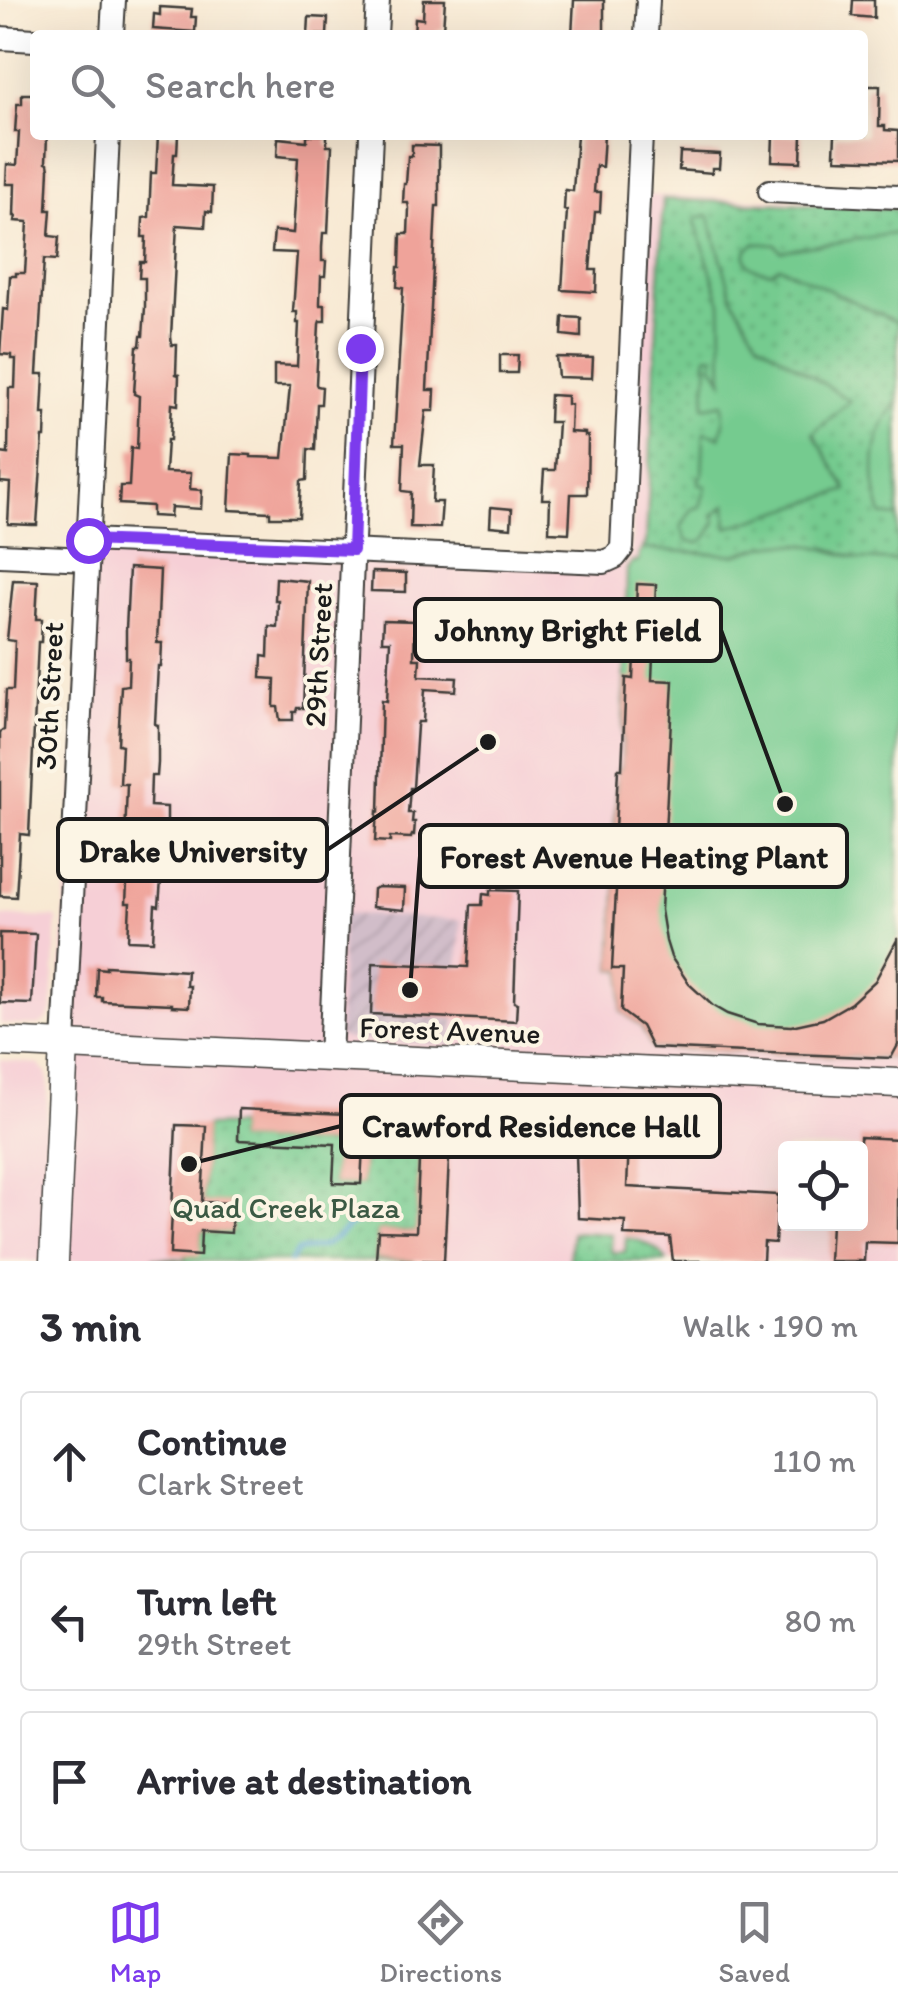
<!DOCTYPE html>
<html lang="en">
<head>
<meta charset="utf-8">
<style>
	:root { --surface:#fff; --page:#f7f7f7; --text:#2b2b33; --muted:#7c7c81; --line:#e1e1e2; --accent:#7c3aed }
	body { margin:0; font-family:Itim,sans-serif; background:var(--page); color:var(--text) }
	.controls { position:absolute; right:30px; bottom:30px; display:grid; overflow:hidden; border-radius:10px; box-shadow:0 10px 40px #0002 }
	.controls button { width:90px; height:90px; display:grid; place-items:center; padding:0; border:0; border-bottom:2px solid var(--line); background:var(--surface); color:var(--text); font:50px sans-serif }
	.stop { position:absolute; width:30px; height:30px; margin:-22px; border:8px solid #7c3aed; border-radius:50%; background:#fff }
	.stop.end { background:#7c3aed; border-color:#fff; box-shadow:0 2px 10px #0008 }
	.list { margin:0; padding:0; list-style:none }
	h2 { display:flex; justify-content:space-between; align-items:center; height:130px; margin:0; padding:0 40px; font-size:42px }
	h2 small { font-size:32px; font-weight:400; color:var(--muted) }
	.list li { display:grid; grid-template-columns:65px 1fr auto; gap:30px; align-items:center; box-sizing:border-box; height:140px; margin:0 20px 20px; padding:0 20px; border:2px solid var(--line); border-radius:10px }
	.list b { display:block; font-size:38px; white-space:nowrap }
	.list p { margin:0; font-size:32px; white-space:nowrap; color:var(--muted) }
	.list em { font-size:32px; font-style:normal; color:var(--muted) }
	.icon { flex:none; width:55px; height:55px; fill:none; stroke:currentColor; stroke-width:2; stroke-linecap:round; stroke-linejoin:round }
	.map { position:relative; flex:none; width:898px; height:1261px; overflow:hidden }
	.search { position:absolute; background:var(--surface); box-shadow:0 10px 40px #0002; left:30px; right:30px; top:30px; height:110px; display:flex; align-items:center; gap:25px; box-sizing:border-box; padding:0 35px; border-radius:10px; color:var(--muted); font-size:38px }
	.sheet { height:610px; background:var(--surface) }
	nav { display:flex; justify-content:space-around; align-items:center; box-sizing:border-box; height:140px; border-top:2px solid var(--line); background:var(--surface); font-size:28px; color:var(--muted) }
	nav a { display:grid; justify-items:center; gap:5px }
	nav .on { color:var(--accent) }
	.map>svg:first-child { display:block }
	.built { fill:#f6cfd6; fill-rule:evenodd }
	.industrial { fill:url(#industrial-furrows) }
	.park { fill:url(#park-dots); stroke:#487456; stroke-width:2.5 }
	.pitch { fill:#75cb8f; stroke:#487456; stroke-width:2.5 }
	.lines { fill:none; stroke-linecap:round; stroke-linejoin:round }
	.stream { stroke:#5ca6d4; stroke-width:5 }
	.building { fill:#efa39a }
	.minor-casing { stroke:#3d3b37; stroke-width:26 }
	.major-casing { stroke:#3d3b37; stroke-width:31 }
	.minor { stroke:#fff; stroke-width:22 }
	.major { stroke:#fff; stroke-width:28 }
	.route { stroke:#7c3aed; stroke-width:12 }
	.labels { text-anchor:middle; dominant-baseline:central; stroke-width:8; stroke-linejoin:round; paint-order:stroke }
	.street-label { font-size:30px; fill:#1c1c1c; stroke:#fcf5e5 }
	.park-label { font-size:30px; fill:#3b5944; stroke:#fcf5e5 }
	.leader { fill:none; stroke:#1c1c1c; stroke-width:4 }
	.callout-dot { fill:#1c1c1c; stroke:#fcf5e5; stroke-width:4 }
	.callout { fill:#fcf5e5; stroke:#1c1c1c; stroke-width:4 }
	.callout-label { font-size:32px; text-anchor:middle; font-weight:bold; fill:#1c1c1c }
</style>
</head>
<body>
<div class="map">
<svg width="898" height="1261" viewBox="0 0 898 1261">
	<defs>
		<pattern id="industrial-furrows" width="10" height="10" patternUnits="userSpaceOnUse" patternTransform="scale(2.5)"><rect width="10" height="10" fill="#d1bdc9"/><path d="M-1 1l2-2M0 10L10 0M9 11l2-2" fill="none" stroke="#b3a2ac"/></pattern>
		<pattern id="park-dots" width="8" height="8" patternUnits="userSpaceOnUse" patternTransform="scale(2.5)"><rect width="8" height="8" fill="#75cb8f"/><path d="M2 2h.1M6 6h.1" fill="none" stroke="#65ae7b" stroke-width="1.8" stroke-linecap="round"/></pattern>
	</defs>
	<rect width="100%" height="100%" fill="#fcf5e5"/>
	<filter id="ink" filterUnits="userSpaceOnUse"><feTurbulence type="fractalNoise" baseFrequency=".01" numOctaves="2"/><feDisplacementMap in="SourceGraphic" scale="20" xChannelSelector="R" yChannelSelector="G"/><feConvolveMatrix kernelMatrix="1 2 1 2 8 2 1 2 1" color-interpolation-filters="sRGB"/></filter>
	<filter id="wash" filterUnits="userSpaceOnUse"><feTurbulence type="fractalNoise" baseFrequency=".0048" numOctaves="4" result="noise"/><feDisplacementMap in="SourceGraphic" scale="40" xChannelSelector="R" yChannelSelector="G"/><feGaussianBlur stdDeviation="2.25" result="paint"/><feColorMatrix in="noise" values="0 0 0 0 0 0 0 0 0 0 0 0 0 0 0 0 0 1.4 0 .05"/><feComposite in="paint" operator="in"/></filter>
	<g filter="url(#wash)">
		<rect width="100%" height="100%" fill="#f8e9d3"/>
		<g class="built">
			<path d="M648,195L898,205V1261H0V1060L38,1064L46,1073L48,1080L43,1258L88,540L483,555L625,563L631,552ZM786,1148H860V1224H786Z"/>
			<polygon points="0,916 57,918 52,1010 47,1020 38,1026 0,1024"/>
		</g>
		<polygon class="industrial" points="343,914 461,920 453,1045 347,1039 339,1036"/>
		<g class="park">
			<polygon points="663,199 898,209 898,561 859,559 830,549 799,544 766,546 734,555 642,549 646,543"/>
			<polygon points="238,1125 238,1140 335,1144 333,1183 361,1184 363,1146 388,1132 420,1136 416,1232 378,1231 376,1258 414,1261 153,1261 153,1258 185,1259 186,1255 199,1255 201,1231 231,1232 232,1204 202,1202 206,1126"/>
			<path d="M572,1232L612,1234L611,1252H625L626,1238C643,1240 657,1246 667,1261H569Z"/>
		</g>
		<g class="pitch">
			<polygon points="707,215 709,217 733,299 758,341 850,401 813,433 847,490 727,528 726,505 713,515 716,522 706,538 697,543 686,540 681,527 692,509 700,507 706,486 699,484 699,477 702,476 704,432 720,437 724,422 723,403 704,407 708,364 706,363 707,355 714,356 713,365 723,381 721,303 695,221 697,218"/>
			<path d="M898,233V323L779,266L772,272C757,270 741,268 747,249L755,243L776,245L781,251Z"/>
			<path d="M898,401V517L882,515C869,475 871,435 898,401Z"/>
			<polygon points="782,544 814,546 859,559 898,561 898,1046 891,1058 652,1048 641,1026 621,1011 623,970 612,969 618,851 613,850 618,769 622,769 627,569 632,562 638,562 639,554 642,549 734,555 766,546"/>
		</g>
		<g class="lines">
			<path class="stream" d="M290,1261L297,1251C308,1248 321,1249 330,1242C347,1231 343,1226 365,1219"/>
		</g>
		<g id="blocks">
			<g class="building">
				<polygon points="424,0 445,0 443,30 437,30 437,35 414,35 415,18 423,19"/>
				<polygon points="574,0 604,0 604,35 572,35"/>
				<polygon points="853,0 874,0 874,18 852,16"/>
				<polygon points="160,7 192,9 191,17 196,17 195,32 153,29 154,14 160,15"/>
				<polygon points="309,17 328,18 327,35 308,35"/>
				<polygon points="867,86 880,86 879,126 885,126 885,130 898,131 898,161 836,159 836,154 834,154 835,135 866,135 865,88"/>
				<polygon points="22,94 35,94 35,135 47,135 46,162 48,163 49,169 47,210 51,210 49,236 59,237 57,260 44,259 37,374 44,374 42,414 46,414 45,437 43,437 37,525 32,525 8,524 10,483 0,482 0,453 8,454 9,388 15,388 16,359 11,359 11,355 0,354 3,309 8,310 10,276 16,276 16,273 25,273 28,222 15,221 16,216 14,216 15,184 6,184 7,164 17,165 19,132 15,132 17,104 22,104"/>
				<polygon points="158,135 178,135 177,154 174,154 172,185 213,187 212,212 206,211 205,227 177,225 171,337 172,345 177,345 176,374 179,375 178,405 172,404 170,440 167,440 165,472 191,473 190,489 202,490 201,509 171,507 170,517 152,516 152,506 119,504 120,486 129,486 131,448 137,449 139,396 134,394 137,346 140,346 141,336 143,336 145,307 145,278 139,278 140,262 145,262 146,237 142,237 143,218 149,217 151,173 156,173"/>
				<polygon points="307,135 327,135 327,146 332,146 328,233 323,233 322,247 322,261 326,261 325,276 321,276 320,302 320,305 325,305 325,321 320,321 319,324 316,384 317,386 322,387 321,404 317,404 315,450 308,449 307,480 301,481 299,517 270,517 270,512 229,510 232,454 251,455 251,457 283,458 290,386 274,386 274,365 297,366 299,323 297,323 297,312 293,312 297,253 272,252 274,231 293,233 298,158 277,156 278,138 307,141"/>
				<polygon points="577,135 604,135 602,167 596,166 594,192 601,192 600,212 595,212 590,270 597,270 596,292 562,290 567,211 564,210 565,190 573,191"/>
				<polygon points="773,135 802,135 801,162 772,161"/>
				<polygon points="412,145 439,146 439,206 436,206 427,390 435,390 434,411 426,411 420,465 434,465 432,502 442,502 440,528 410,527 411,492 402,491 404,444 394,444 403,288 397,287 398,267 400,267 401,234 408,234 409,208 408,203 403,203 404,184 406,184 408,156 412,156"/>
				<polygon points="680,152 720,154 719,168 712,168 712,173 679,170"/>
				<polygon points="563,317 581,318 581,337 562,335"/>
				<polygon points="500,355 518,355 517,373 500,373"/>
				<polygon points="556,357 593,358 592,378 558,377"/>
				<polygon points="550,395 567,396 567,404 571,405 570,432 585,433 585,436 588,436 587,494 571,494 569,533 549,532 550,499 542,499 544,470 555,470 558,422 549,422"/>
				<polygon points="491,507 512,509 511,528 490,526"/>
				<polygon points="129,568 160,570 157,643 162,643 161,666 158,666 155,724 158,725 158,763 157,776 151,776 150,806 167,807 167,827 155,828 153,872 160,872 161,880 159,906 155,905 153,941 128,940 130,903 126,903 128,862 118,860 119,841 125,840 127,784 120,784 122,745 118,744 121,686 128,685 129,658 126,658 126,629"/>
				<polygon points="372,572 406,573 406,592 371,591"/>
				<polygon points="276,578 308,581 303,708 297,708 296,712 293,712 293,720 280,720 278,707 274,707 275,679 261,678 262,656 268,657 269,626 277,627 278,600 275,600"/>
				<polygon points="13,580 38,581 36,619 42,619 41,642 38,642 29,835 20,834 16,897 0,896 0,732 4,730 6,690 13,690 15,641 7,640"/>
				<polygon points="637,584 656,585 652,680 673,681 661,910 666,941 671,957 689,984 713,1006 727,1014 758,1024 791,1026 823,1019 851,1003 875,981 898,938 898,1045 891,1058 652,1048 641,1026 621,1011 623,969 612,969 618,851 614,850 618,769 622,769 626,678 633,679"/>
				<polygon points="383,620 415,621 414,659 420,659 419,676 457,678 456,691 425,689 423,722 418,722 417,726 413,788 410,788 408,813 413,813 412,822 415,822 414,835 412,835 411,838 390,837 390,842 375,841 377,811 379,812 382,700 387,701 390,641 382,641"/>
				<polygon points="378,887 405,888 404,910 372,907 373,889"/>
				<polygon points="490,890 518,891 514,1002 517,1003 516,1021 371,1014 373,963 468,967 471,905 482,905 483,894 490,895"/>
				<polygon points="0,933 36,934 32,1004 0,1003"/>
				<polygon points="106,966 187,971 186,986 190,986 189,1007 172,1006 172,1004 102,1001 102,997 96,997 97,968 106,969"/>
				<polygon points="239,1109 389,1116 388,1147 363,1146 361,1184 333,1183 335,1144 238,1140"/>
				<polygon points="176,1125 206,1126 202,1202 232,1203 231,1233 201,1231 200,1256 170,1254"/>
				<polygon points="619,1135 624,1135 629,1142 627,1187 778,1195 775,1243 764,1242 763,1261 673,1261 670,1237 624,1235 625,1221 578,1218 576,1153 581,1147"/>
				<polygon points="420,1136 450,1138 444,1261 376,1259 378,1231 416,1232"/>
				<polygon points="860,1137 898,1139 898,1243 865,1242 864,1261 829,1261 831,1224 860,1224"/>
			</g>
		</g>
	</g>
	<g filter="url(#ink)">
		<use href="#blocks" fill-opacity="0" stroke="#3d3b37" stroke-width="2.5"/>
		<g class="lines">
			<defs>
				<g id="minor">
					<polyline points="112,35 114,0"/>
					<polyline points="376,35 378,0"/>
					<polyline points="646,35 648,0"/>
					<polyline points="0,38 35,40"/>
					<polyline points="770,191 898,197"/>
					<polyline points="88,540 604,562 615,557 622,548 641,135"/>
					<polyline points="0,555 88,559"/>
					<polyline points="64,1045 108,135"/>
					<polyline points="330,1058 371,135"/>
				</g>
				<g id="major">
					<polyline points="0,1042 898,1083"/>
					<polyline points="54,1261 64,1045"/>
				</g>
			</defs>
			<use href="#minor" class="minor-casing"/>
			<use href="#major" class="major-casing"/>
			<use href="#minor" class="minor"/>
			<use href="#major" class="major"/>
		</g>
	</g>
	<g class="lines" filter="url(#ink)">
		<polyline class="route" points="88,540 353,550 360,348"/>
	</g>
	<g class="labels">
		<g class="street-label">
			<text transform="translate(318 655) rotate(-87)">29th Street</text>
			<text transform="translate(49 696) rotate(-87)">30th Street</text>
			<text transform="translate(450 1030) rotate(2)">Forest Avenue</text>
		</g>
		<g class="park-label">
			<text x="286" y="1207">Quad Creek Plaza</text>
		</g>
	</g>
	<path class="leader" d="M785 804L721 630M488 742L327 850M410 990L420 856M189 1164L341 1126"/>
	<g class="callout-dot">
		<circle cx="785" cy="804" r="10"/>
		<circle cx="488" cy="742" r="10"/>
		<circle cx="410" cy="990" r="10"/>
		<circle cx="189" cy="1164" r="10"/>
	</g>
	<g class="callout">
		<rect x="415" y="599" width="306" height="62" rx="10"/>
		<rect x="58" y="819" width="269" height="62" rx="10"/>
		<rect x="420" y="825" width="427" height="62" rx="10"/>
		<rect x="341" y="1095" width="379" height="62" rx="10"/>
	</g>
	<g class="callout-label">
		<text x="568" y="641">Johnny Bright Field</text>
		<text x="193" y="862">Drake University</text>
		<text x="634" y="868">Forest Avenue Heating Plant</text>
		<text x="531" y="1137">Crawford Residence Hall</text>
	</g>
</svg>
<div class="controls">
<button><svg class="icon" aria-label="locate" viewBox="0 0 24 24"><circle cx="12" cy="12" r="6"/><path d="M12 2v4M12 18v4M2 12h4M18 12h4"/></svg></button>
</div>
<div class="stop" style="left:88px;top:540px"></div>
<div class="stop end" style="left:360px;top:348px"></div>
<div class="search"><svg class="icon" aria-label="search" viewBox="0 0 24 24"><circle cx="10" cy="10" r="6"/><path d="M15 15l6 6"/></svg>Search here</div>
</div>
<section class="sheet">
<h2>3 min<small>Walk · 190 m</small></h2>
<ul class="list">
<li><svg class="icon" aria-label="ahead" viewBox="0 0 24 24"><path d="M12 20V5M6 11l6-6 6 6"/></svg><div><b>Continue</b><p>Clark Street</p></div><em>110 m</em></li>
<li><svg class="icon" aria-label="left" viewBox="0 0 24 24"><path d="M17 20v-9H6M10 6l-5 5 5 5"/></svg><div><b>Turn left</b><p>29th Street</p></div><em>80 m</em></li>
<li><svg class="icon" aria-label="arrive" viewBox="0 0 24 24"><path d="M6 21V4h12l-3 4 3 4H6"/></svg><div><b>Arrive at destination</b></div></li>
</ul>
</section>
<nav>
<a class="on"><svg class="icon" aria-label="map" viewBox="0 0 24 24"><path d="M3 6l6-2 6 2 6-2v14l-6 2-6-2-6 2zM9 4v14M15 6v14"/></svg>Map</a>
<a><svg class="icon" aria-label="directions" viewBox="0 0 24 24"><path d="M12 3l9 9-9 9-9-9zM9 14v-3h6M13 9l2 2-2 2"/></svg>Directions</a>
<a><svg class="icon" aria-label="saved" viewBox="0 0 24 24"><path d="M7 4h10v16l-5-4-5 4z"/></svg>Saved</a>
</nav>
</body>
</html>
